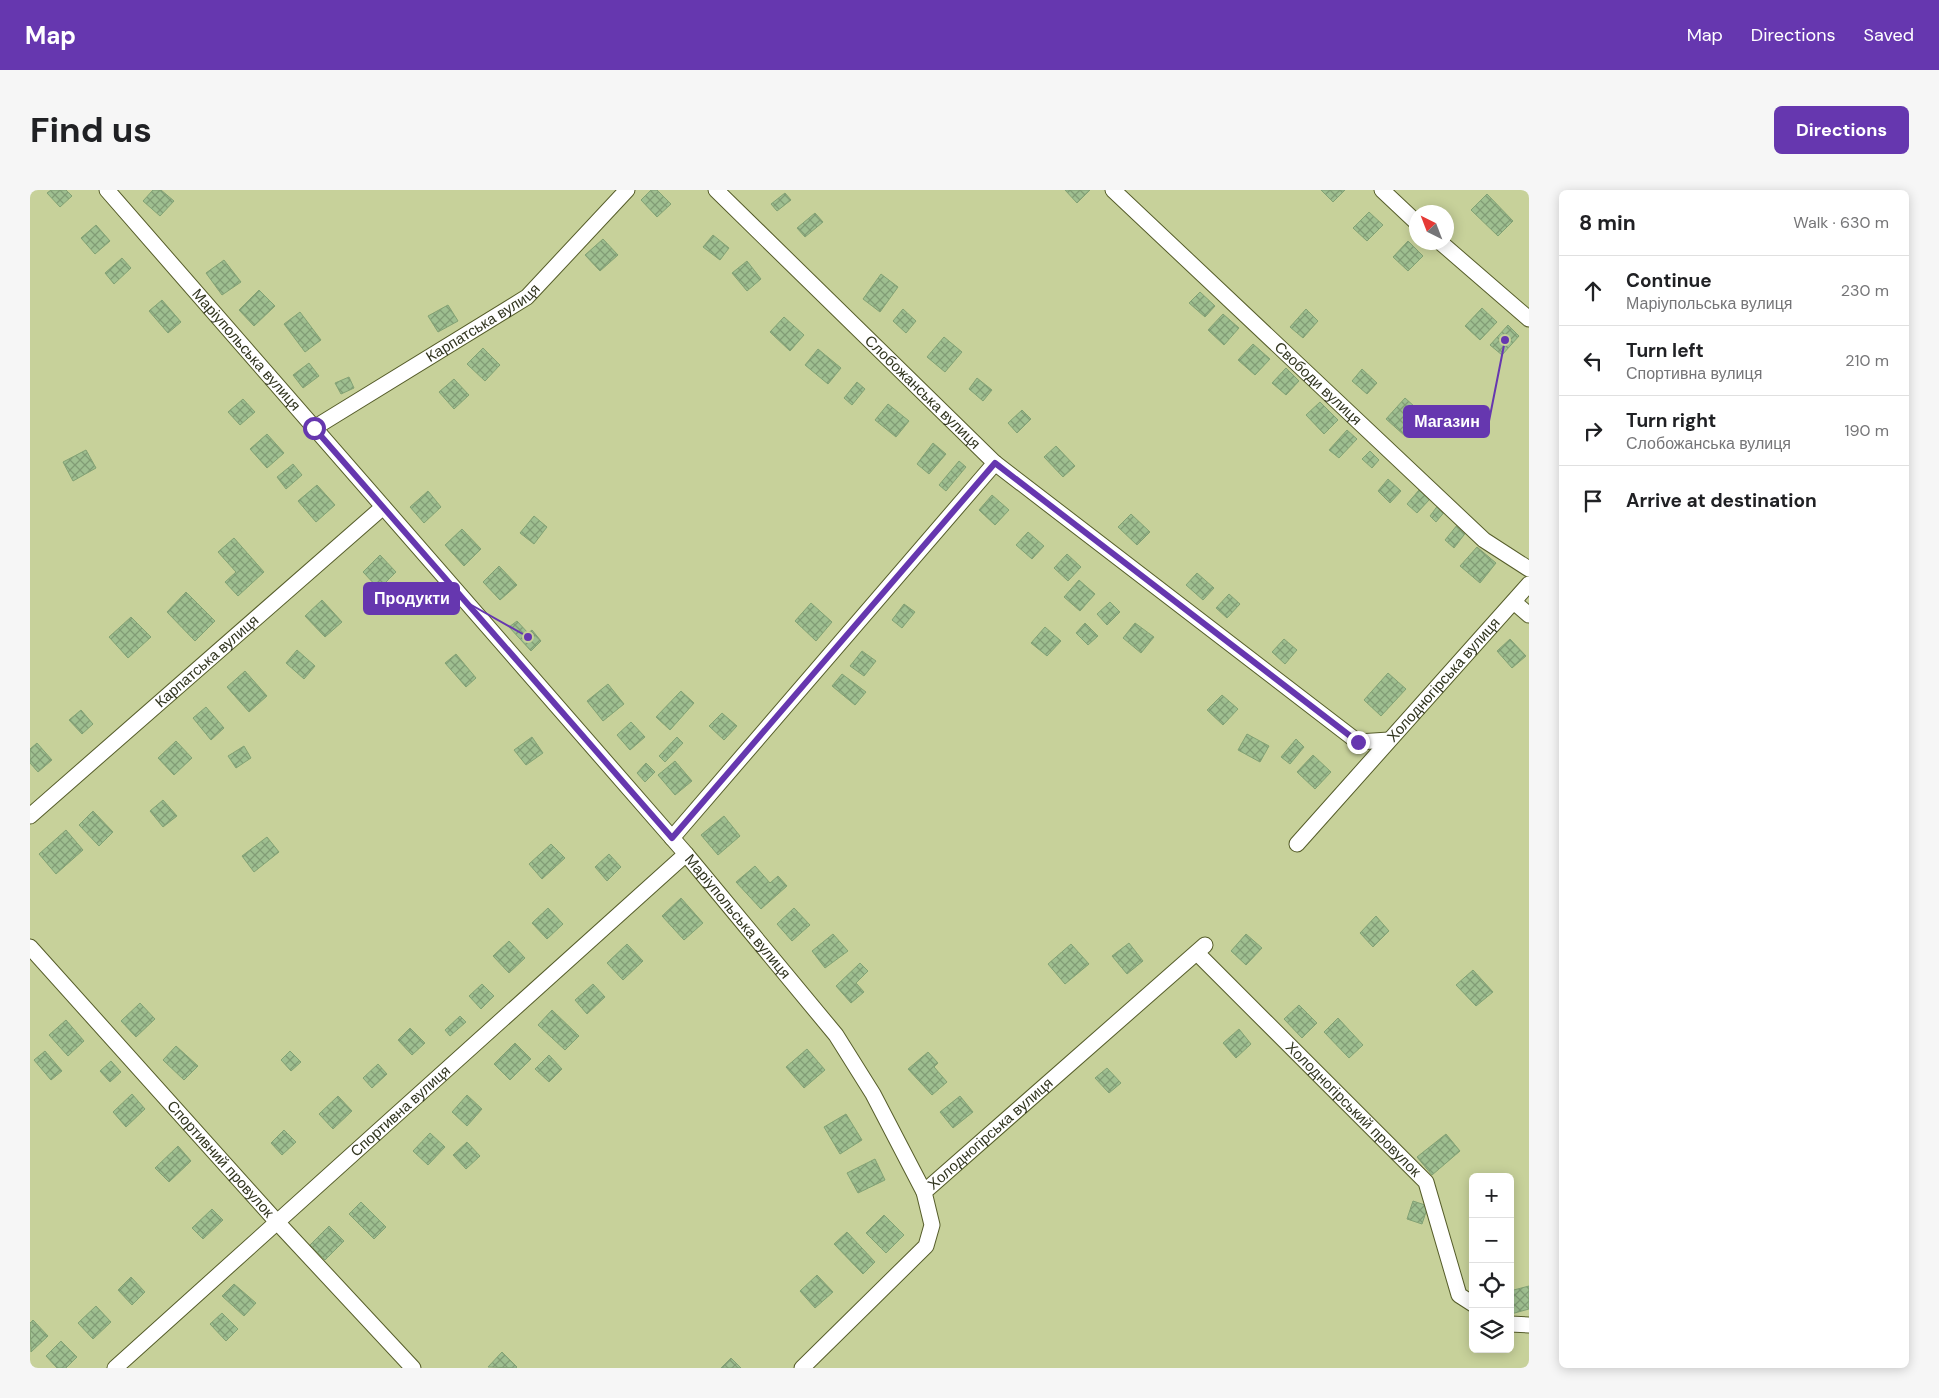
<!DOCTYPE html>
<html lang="en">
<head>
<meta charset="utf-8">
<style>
	:root { --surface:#fff; --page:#f6f6f6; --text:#202124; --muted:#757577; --line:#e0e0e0; --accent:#6637af }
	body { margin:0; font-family:"DM Sans",sans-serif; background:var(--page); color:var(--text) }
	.controls { position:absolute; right:15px; bottom:15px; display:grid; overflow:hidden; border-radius:8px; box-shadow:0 2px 12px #0003 }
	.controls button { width:45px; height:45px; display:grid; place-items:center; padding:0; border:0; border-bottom:1px solid var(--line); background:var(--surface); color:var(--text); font:25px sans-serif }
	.compass { position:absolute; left:1379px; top:15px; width:45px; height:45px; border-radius:50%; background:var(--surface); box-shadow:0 2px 12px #0003; rotate:318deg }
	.stop { position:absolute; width:15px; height:15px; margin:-11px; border:4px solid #6637af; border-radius:50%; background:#fff }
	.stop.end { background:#6637af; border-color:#fff; box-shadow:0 1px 5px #0008 }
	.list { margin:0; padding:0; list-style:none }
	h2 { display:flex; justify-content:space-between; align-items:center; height:65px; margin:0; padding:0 20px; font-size:21px }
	h2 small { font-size:16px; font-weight:400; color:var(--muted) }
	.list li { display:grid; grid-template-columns:32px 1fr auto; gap:15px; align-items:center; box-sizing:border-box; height:70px; padding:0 20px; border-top:1px solid var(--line) }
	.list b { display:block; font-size:19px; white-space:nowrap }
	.list p { margin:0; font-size:16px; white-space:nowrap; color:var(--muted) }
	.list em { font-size:16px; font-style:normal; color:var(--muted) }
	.icon { flex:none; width:28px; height:28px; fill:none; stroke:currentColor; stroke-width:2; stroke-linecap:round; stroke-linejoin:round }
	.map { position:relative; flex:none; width:1499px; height:1178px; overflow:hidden; border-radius:8px }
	header { display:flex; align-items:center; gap:30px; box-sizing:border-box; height:70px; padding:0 25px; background:var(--accent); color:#fff }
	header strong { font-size:24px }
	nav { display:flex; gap:28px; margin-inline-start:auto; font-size:18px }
	.intro { display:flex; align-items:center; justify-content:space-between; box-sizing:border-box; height:120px; padding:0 30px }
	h1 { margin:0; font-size:35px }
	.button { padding:12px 22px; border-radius:8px; background:var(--accent); color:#fff; font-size:18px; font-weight:700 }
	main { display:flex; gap:30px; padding:0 30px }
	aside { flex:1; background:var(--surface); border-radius:8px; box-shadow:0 2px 12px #0003 }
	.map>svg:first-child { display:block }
	.building { fill:url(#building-cross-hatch); stroke:#82a274 }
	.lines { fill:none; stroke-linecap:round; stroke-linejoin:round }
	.minor-casing { stroke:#565d2a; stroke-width:17 }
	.minor { stroke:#fff; stroke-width:15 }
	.route { stroke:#6637af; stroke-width:6 }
	.labels { text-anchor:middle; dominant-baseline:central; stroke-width:4; stroke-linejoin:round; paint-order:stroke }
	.street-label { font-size:15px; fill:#31351f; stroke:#c7d19a }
	.leader { fill:none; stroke:#6637af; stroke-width:2 }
	.callout-dot { fill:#6637af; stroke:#c7d19a; stroke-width:2 }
	.callout { fill:#6637af; stroke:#6637af; stroke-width:2 }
	.callout-label { font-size:16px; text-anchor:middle; font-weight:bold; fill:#fff }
</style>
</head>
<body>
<header>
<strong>Map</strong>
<nav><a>Map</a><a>Directions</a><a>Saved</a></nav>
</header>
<div class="intro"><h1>Find us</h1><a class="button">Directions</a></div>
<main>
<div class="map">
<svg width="1499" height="1178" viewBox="0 0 1499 1178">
	<defs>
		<pattern id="building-cross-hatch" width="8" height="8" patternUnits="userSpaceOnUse" patternTransform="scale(1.25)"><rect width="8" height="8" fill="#9ebf90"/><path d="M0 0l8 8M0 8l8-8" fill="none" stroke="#819c75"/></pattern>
	</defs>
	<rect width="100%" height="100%" fill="#c7d19a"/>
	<g class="building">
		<polygon points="21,0 36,0 42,6 30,17 17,3"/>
		<polygon points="123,0 131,0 144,11 130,26 113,11"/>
		<polygon points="621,0 627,0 641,14 627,27 611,10"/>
		<polygon points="1035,0 1060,0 1047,13"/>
		<polygon points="1291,0 1315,0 1303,12"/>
		<polygon points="755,3 761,10 747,21 741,14"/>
		<polygon points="1457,4 1483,31 1468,46 1441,20"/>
		<polygon points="1339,22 1353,35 1337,51 1323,38"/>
		<polygon points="785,23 793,32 775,47 767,38"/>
		<polygon points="66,35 80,51 65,64 51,48"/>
		<polygon points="683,45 699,58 690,70 673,57"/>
		<polygon points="573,49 588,65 570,81 555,65"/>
		<polygon points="1378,51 1393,66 1378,81 1363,67"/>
		<polygon points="92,68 101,78 84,94 75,83"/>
		<polygon points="194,70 211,92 192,105 176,83"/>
		<polygon points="717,71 731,89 717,101 702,83"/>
		<polygon points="851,84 868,97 850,122 833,109"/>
		<polygon points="229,100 245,116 224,136 209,120"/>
		<polygon points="1170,102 1185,116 1175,127 1159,113"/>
		<polygon points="132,110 151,132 138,143 119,121"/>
		<polygon points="418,115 428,131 408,142 398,126"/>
		<polygon points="1452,118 1467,132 1450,150 1435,136"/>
		<polygon points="873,119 886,131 876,143 863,131"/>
		<polygon points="1276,119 1288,131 1273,148 1260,137"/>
		<polygon points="270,122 291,150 275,162 254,134"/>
		<polygon points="1193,124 1209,138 1194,155 1178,140"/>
		<polygon points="754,127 774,145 760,161 740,142"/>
		<polygon points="1478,135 1489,146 1472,165 1460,155"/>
		<polygon points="914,147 932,162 915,182 897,167"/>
		<polygon points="1223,154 1240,169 1225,185 1208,170"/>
		<polygon points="453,158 470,175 455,191 437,174"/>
		<polygon points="788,159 811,178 798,194 775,175"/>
		<polygon points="279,173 289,186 273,198 263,185"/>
		<polygon points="1256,178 1269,191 1256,205 1242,193"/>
		<polygon points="1332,179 1347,193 1337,204 1322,191"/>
		<polygon points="319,187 324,198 311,204 305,193"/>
		<polygon points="947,188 962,200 953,211 939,199"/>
		<polygon points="424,189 439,205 424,219 409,202"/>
		<polygon points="827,192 835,199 822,215 814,208"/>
		<polygon points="1375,208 1394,225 1375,246 1356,229"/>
		<polygon points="213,209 225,222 210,235 198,222"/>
		<polygon points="1290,212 1308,230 1294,244 1276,225"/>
		<polygon points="858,214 879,231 866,247 845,230"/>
		<polygon points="992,220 1001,229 987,243 978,233"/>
		<polygon points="1317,240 1327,249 1309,268 1299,260"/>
		<polygon points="237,244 254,263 237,278 220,259"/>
		<polygon points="903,253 916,264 899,284 887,274"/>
		<polygon points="1026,256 1045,276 1033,287 1014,267"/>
		<polygon points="56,260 66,278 43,291 33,272"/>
		<polygon points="1340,261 1349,270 1342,278 1332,269"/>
		<polygon points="929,271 936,277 916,301 909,295"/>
		<polygon points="263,274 272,285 256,299 247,287"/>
		<polygon points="1358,289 1371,301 1360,313 1348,301"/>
		<polygon points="287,295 305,315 286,332 268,311"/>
		<polygon points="1389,300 1400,309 1387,323 1377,314"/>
		<polygon points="398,301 411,317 394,333 380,317"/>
		<polygon points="962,305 979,320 965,335 949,320"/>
		<polygon points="1409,314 1416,320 1406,332 1400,326"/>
		<polygon points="1101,324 1120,342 1107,355 1088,337"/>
		<polygon points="504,326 517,337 504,354 490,343"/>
		<polygon points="1428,334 1437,341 1424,358 1415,350"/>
		<polygon points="432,339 451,359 434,376 415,355"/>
		<polygon points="998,342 1014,356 1002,369 986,355"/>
		<polygon points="204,348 234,382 208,406 195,392 206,382 188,362"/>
		<polygon points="1447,357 1466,373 1450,393 1430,376"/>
		<polygon points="1037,364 1051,377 1038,391 1024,378"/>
		<polygon points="350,365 366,382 349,399 333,382"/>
		<polygon points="469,376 487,395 470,410 453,392"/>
		<polygon points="1167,383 1184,398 1173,410 1156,395"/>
		<polygon points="1049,390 1065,404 1050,421 1034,407"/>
		<polygon points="156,402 185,431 165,451 137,422"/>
		<polygon points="1199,404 1210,414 1197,428 1186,418"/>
		<polygon points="292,410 312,432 295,447 275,426"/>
		<polygon points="1080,412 1090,422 1077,435 1067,424"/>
		<polygon points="781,413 802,432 786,451 765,431"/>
		<polygon points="874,414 885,422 872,438 862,430"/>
		<polygon points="101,427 121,447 98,468 79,447"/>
		<polygon points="487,431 498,443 502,440 511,451 501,461 479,437"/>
		<polygon points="1055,433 1068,446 1058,455 1046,443"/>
		<polygon points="1105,433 1124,447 1111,463 1093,448"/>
		<polygon points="1015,437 1031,451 1017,466 1001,453"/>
		<polygon points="1254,449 1267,460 1255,474 1242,462"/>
		<polygon points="1480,449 1496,466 1482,478 1467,461"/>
		<polygon points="267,460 285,476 274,489 256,473"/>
		<polygon points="832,461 846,471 834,486 820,476"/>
		<polygon points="426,464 446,488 436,497 415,473"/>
		<polygon points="215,481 237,506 219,522 197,497"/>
		<polygon points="1358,483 1376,499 1351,526 1334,510"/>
		<polygon points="812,484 836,502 825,515 802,496"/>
		<polygon points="578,494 594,514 573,531 557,511"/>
		<polygon points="651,501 664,513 640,540 626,527"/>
		<polygon points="1192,505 1208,519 1193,535 1177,520"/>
		<polygon points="176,517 194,538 181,550 163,528"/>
		<polygon points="51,520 63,534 52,544 39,530"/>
		<polygon points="692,523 707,536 694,550 679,536"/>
		<polygon points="601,532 615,547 600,560 587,545"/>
		<polygon points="1217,544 1239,556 1230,572 1208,560"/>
		<polygon points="502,547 513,563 496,575 484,560"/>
		<polygon points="647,547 653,553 635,572 629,566"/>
		<polygon points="1266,549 1274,557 1260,574 1251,567"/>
		<polygon points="146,551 162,568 144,585 128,568"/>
		<polygon points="7,553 22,570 8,582 0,573 0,559"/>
		<polygon points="214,556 221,568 206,578 198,566"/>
		<polygon points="1283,565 1301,582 1285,599 1267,582"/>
		<polygon points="645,571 662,591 645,605 628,585"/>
		<polygon points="616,573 625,582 615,592 607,583"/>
		<polygon points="133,610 147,626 133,637 120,621"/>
		<polygon points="63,621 83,642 69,656 49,635"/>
		<polygon points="694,626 710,646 688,665 671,645"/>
		<polygon points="36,640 53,660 26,684 9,664"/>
		<polygon points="237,647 249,662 224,682 212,666"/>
		<polygon points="521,654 535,668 512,689 499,674"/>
		<polygon points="579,664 591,677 577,691 565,677"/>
		<polygon points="725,676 740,693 748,686 757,696 731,719 706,692"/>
		<polygon points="651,708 673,733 654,750 632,726"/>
		<polygon points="518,718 533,734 517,749 502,733"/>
		<polygon points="764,718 780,735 762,751 747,734"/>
		<polygon points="1346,726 1359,741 1343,757 1330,743"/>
		<polygon points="803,744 818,761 795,778 782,761"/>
		<polygon points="1216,744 1232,758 1216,775 1201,761"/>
		<polygon points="479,751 495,768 479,783 463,766"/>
		<polygon points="1099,753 1113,771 1097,784 1082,766"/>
		<polygon points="597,754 613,771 593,790 577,773"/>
		<polygon points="1041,754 1059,774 1035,794 1018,774"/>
		<polygon points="830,773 838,781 826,793 834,802 821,813 806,796"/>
		<polygon points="1443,780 1463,802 1446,816 1426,795"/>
		<polygon points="452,794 464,806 451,819 439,806"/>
		<polygon points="563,794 575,807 557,824 545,810"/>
		<polygon points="110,813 125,829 106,847 91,831"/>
		<polygon points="1269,815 1287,833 1272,848 1254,829"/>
		<polygon points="522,820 549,846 535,860 508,835"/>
		<polygon points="430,826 436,832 420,846 415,840"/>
		<polygon points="1308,828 1333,855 1319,868 1294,842"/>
		<polygon points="36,830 54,851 38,866 19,845"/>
		<polygon points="380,838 395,853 382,865 368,850"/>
		<polygon points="1209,839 1221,854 1206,868 1193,853"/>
		<polygon points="485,853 501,869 480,890 464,874"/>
		<polygon points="146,856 168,876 154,890 133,870"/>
		<polygon points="777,859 795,880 774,898 756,877"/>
		<polygon points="15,861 32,881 21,890 4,870"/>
		<polygon points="260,861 271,872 261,881 251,870"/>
		<polygon points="898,862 908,873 904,877 917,892 902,905 878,879"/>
		<polygon points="519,865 532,879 519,892 505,879"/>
		<polygon points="81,871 91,882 80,892 70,881"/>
		<polygon points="348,874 357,884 342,898 333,888"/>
		<polygon points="1077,878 1091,893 1079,903 1065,888"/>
		<polygon points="102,904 115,919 96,937 83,922"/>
		<polygon points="437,905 452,919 437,936 422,922"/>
		<polygon points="308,906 322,921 303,939 289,924"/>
		<polygon points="930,906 943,922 923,938 910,922"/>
		<polygon points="816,924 832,950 810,964 794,937"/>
		<polygon points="254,940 266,952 252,965 241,953"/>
		<polygon points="400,943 415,957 398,975 383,961"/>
		<polygon points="1416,944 1430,961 1402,985 1387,967"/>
		<polygon points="437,952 450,966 436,979 423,965"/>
		<polygon points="148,956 161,971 139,992 125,978"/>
		<polygon points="845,969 855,990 828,1003 817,983"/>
		<polygon points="1383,1011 1398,1016 1392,1034 1377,1029"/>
		<polygon points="331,1012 356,1037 344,1049 319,1024"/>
		<polygon points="182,1019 193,1030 173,1049 162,1038"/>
		<polygon points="854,1025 874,1045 856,1063 836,1043"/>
		<polygon points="299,1036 314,1051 295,1070 280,1055"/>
		<polygon points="817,1042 845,1072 833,1084 804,1054"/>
		<polygon points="787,1085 803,1102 785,1118 770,1101"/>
		<polygon points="101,1087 115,1102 102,1115 88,1100"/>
		<polygon points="204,1094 226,1113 214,1126 192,1106"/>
		<polygon points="1499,1096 1499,1119 1481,1124 1480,1101"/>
		<polygon points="66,1116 81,1132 63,1149 48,1133"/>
		<polygon points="192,1123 208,1139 196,1151 180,1134"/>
		<polygon points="3,1130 18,1146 1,1162 0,1133"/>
		<polygon points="31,1151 47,1167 36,1178 27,1178 16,1166"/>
		<polygon points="472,1162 487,1177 486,1178 458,1177"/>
		<polygon points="701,1168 711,1178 691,1178"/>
	</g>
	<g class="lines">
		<defs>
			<g id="minor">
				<path id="s1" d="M77,0L656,664L806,845L843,904L894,1002"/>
				<path id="s2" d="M686,0L965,273L1328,552L1359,550"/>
				<path id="s3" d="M1083,0L1454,350L1499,379"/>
				<polyline points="1352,0 1386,32"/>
				<polyline points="1410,52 1499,129"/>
				<path id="s4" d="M284,238L497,107L597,0"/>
				<polyline points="1484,412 1499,425"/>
				<path id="s5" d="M0,626L353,317"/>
				<polyline points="642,648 965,273"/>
				<path id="s6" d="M1267,654L1499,394"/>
				<path id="s7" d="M0,757L247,1032L383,1178"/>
				<path id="s8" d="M1167,763L1396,992L1429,1105L1443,1114"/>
				<polyline points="1480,1134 1499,1135"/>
				<path id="s9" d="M85,1178L656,664"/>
				<path id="s10" d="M772,1178L896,1056L902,1035L894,1002L1175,755"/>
			</g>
		</defs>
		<use href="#minor" class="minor-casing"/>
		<use href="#minor" class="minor"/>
	</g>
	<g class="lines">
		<polyline class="route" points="284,238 642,648 965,273 1328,552"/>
	</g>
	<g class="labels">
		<g class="street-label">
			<text stroke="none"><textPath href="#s4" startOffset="199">Карпатська вулиця</textPath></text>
			<text stroke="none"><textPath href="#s1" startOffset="212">Маріупольська вулиця</textPath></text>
			<text stroke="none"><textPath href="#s3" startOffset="282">Свободи вулиця</textPath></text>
			<text stroke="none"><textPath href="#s2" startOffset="289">Слобожанська вулиця</textPath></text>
			<text stroke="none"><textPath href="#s5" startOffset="235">Карпатська вулиця</textPath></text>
			<text stroke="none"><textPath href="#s6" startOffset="220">Холодногірська вулиця</textPath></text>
			<text stroke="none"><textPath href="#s1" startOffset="962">Маріупольська вулиця</textPath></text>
			<text stroke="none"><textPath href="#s8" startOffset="221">Холодногірський провулок</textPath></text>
			<text stroke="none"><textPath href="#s9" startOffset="384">Спортивна вулиця</textPath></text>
			<text stroke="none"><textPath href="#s10" startOffset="318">Холодногірська вулиця</textPath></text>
			<text stroke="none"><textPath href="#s7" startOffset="285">Спортивний провулок</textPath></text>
		</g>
	</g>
	<path class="leader" d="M1475 150L1459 231M498 447L429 408"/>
	<g class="callout-dot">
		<circle cx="1475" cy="150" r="5"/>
		<circle cx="498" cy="447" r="5"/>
	</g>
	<g class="callout">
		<rect x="1374" y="216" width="85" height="31" rx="5"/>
		<rect x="334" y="393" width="95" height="31" rx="5"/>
	</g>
	<g class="callout-label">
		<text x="1417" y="237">Магазин</text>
		<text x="382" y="414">Продукти</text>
	</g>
</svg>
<div class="controls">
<button>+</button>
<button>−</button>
<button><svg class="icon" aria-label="locate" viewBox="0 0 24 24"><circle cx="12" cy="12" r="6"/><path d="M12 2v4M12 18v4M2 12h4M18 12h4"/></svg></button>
<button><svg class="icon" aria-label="layers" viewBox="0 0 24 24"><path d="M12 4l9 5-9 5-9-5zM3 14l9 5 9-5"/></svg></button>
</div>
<svg class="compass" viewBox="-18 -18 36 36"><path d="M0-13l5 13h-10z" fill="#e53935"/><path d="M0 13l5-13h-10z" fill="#757577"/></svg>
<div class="stop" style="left:284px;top:238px"></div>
<div class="stop end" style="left:1328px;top:552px"></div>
</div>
<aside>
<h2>8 min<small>Walk · 630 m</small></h2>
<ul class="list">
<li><svg class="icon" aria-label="ahead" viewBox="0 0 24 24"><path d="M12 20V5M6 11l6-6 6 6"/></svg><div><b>Continue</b><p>Маріупольська вулиця</p></div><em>230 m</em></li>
<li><svg class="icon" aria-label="left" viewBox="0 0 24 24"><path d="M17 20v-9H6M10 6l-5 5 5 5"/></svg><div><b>Turn left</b><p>Спортивна вулиця</p></div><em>210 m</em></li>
<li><svg class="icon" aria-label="right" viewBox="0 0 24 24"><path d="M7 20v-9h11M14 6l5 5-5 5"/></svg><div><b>Turn right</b><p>Слобожанська вулиця</p></div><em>190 m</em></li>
<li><svg class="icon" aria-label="arrive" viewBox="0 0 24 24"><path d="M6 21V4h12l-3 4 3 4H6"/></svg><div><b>Arrive at destination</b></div></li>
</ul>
</aside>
</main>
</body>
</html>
